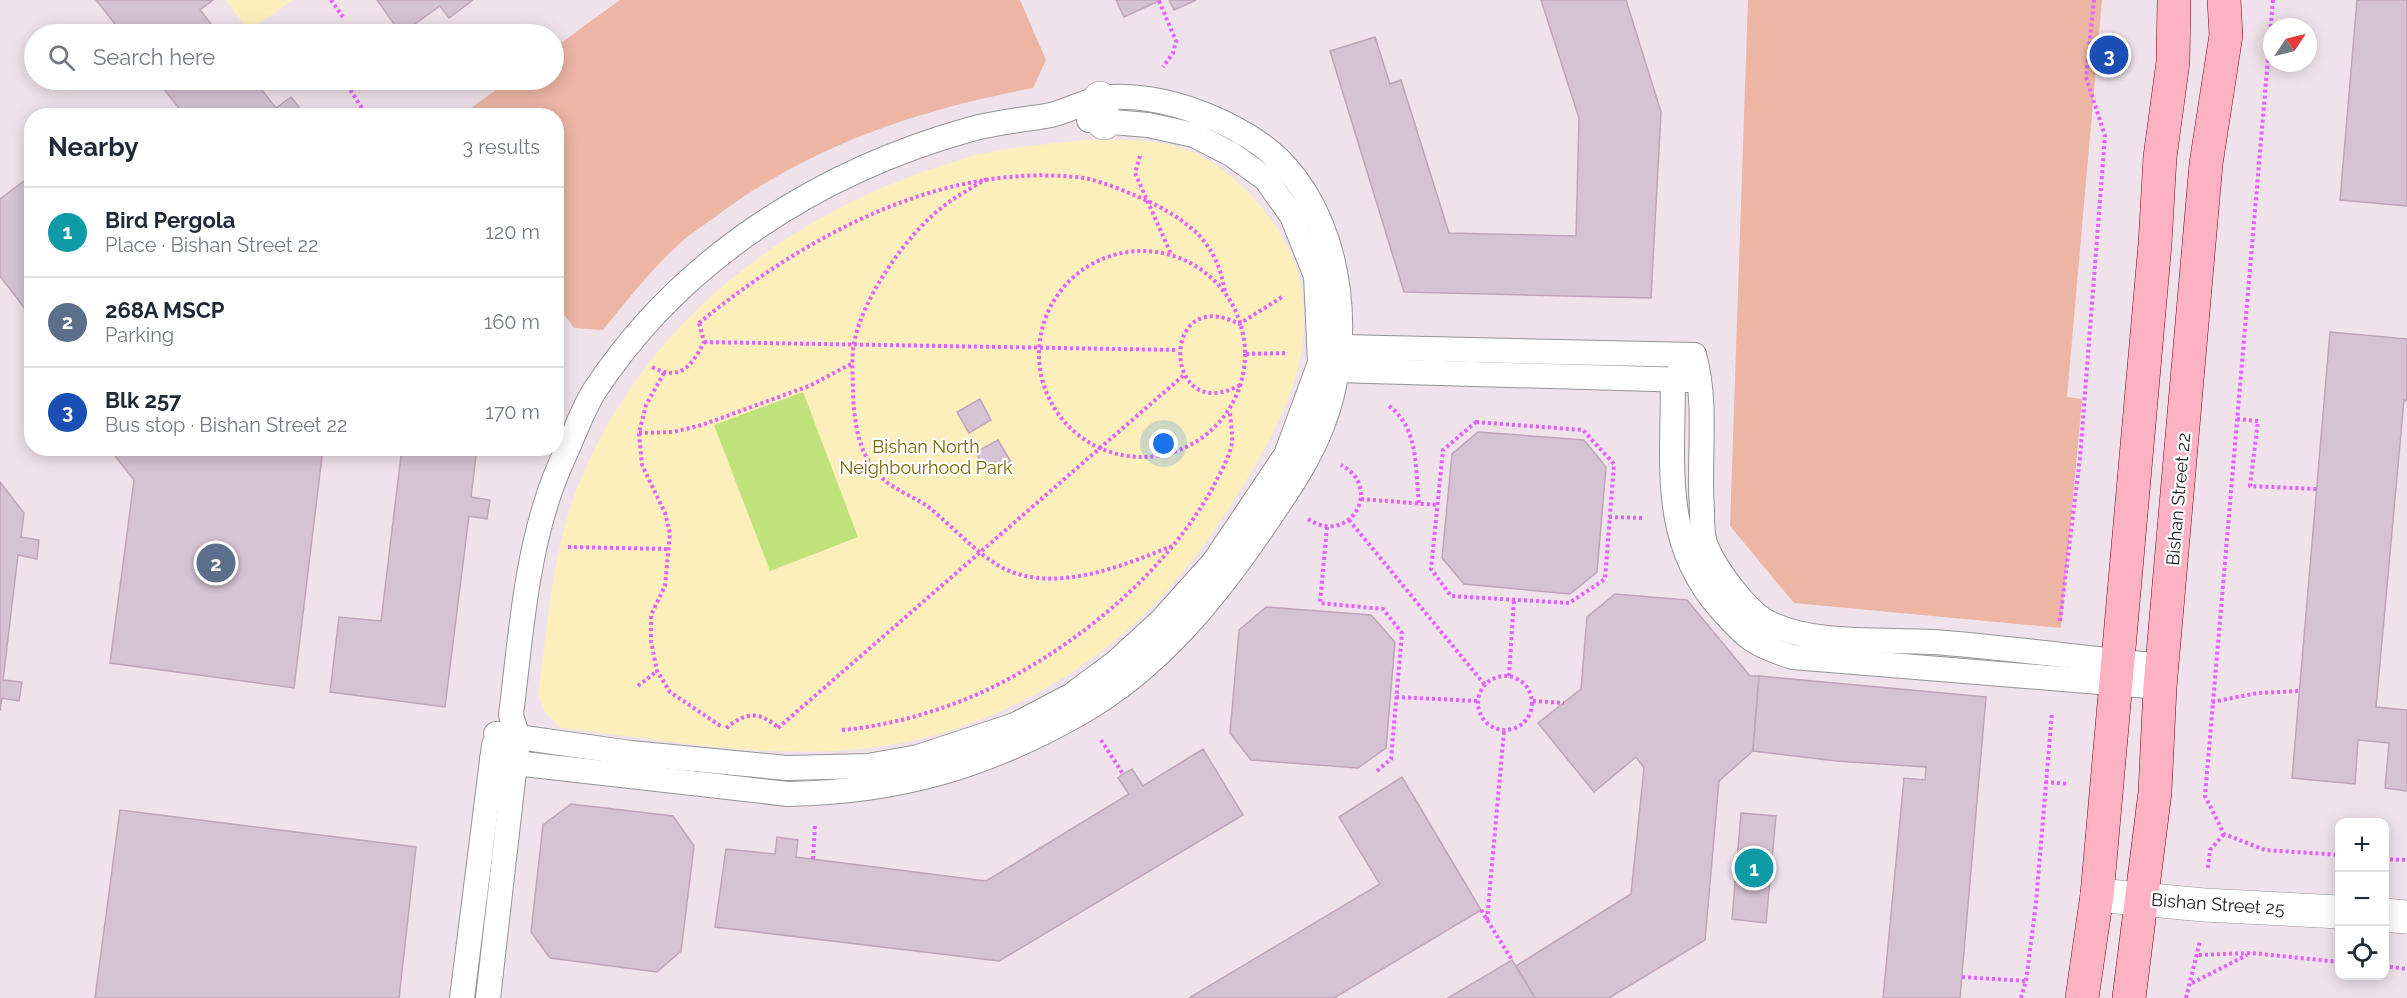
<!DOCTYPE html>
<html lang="en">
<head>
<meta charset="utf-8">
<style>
	:root { --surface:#fff; --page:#f6f6f7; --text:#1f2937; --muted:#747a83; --line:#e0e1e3; --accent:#9100c9 }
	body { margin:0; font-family:Raleway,sans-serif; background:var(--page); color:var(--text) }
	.controls { position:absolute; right:18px; bottom:18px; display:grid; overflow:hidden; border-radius:12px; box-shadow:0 3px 15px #0003 }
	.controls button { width:54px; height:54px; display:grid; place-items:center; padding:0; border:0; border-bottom:2px solid var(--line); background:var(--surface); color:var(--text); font:30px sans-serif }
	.compass { position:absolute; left:2263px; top:18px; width:54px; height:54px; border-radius:50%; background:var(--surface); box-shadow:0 3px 15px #0003; rotate:55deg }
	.you { position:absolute; left:1164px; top:444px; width:21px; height:21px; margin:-15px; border:4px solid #fff; border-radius:50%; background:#1a73e8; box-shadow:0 0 0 9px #1a73e833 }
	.badge { display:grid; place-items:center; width:39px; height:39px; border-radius:50%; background:var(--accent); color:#fff; font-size:20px; font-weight:700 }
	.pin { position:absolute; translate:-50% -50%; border:3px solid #fff; box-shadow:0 2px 6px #0006 }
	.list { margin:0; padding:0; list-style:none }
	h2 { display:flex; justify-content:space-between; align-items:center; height:78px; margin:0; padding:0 24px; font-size:26px }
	h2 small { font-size:20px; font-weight:400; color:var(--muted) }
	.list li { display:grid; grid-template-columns:39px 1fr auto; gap:18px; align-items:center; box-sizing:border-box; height:90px; padding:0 24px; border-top:2px solid var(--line) }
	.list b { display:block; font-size:22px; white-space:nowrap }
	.list p { margin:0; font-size:20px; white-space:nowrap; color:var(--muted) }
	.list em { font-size:20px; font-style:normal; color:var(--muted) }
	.icon { flex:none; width:33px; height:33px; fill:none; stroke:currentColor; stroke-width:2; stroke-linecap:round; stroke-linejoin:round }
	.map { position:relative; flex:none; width:2407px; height:998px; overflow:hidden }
	.search { position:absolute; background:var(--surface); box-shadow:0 3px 15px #0003; left:24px; top:24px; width:540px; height:66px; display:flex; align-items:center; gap:15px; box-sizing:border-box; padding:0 21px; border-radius:33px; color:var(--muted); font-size:22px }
	.panel { position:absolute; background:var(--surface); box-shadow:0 3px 15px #0003; left:24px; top:108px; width:540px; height:348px; border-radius:24px }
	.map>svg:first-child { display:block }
	.grass { fill:#ecb5a4 }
	.park { fill:#fcefbc }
	.pitch { fill:#c0e27b }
	.building { fill:#d5c2d2; stroke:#c1a4bc; stroke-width:1.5 }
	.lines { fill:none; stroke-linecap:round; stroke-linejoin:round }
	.service-casing { stroke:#949494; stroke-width:26 }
	.minor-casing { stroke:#949494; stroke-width:34 }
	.secondary-casing { stroke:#770014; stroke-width:34 }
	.path { stroke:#e362ff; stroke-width:4; stroke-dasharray:3 3; stroke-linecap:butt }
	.service { stroke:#fff; stroke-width:24 }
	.minor { stroke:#fff; stroke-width:33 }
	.secondary { stroke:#fcb2c3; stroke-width:33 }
	.labels { text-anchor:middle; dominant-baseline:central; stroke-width:4.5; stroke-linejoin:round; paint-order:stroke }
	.park-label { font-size:18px; fill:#806806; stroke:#fff }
	.street-label { font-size:18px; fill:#1d1d1d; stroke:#fff }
</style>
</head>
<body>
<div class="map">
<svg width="2407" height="998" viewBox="0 0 2407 998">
	<rect width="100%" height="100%" fill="#efe2ea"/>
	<g class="grass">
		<path d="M620,0H1020L1046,60L1033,88C920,109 812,145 719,214C706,224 691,233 679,244C651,270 627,300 603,330L574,328L557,305L556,116L461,115L510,80H554V48Z"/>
		<polygon points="1748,0 2102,0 2067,397 2082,399 2061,628 1794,603 1730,526"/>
	</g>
	<g class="park">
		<polygon points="226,0 292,0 249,31"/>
		<path d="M1083,140C1114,140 1149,138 1179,147C1214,157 1249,189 1270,218C1338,311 1293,406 1239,492C1207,544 1172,591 1125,632C1067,683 990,723 915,740C799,767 678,741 561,728L546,714L538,695C548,626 552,552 578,486C646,317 796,207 966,158C1004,147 1044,145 1083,140Z"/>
	</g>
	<polygon class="pitch" points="803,392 858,537 770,571 714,425"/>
	<g class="building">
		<polygon points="96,0 213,0 200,10 219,34 123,34"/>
		<polygon points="377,0 473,0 449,18 440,6 401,34"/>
		<polygon points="1116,0 1161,0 1124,17"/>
		<polygon points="1169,0 1196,0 1174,10"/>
		<polygon points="1541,0 1626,0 1661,112 1651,298 1404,292 1330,51 1375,37 1390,84 1401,80 1449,233 1576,236 1579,118"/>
		<polygon points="2357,0 2407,0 2407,206 2340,200"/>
		<polygon points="157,80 254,80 276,108 291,97 303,112 299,116 185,116"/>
		<polygon points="32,175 32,318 0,276 0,199"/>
		<polygon points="2330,332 2407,339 2407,401 2404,400 2376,707 2407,710 2407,791 2385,788 2389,743 2358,740 2355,784 2292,778"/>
		<polygon points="980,399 991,420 969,433 957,412"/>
		<polygon points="1478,432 1584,440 1606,467 1597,572 1570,594 1464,584 1442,558 1452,454"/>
		<polygon points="998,440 1011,462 987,474 976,452"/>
		<polygon points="109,448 323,448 294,688 110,663 134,480"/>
		<polygon points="402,448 477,448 471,497 490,500 487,519 469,516 445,707 330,692 339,617 381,621"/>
		<polygon points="0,482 24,513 21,537 39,540 37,559 18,555 3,680 22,682 19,701 2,698 0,711"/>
		<polygon points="1615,594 1687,600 1750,676 1759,676 1753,751 1719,781 1705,940 1609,998 1535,998 1516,966 1631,894 1644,768 1636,757 1594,792 1538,723 1581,689 1587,617"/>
		<polygon points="1266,607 1371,615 1395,642 1386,748 1358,768 1251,760 1230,733 1239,630"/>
		<polygon points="1759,676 1986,697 1960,998 1883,998 1904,778 1925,780 1926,767 1836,761 1753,751"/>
		<polygon points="1203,749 1243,815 999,961 715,927 726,849 775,854 777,837 798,840 796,857 986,881 1129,794 1118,778 1123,774 1132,769 1143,786"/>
		<polygon points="1402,777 1481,910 1334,998 1189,998 1380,884 1339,817"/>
		<polygon points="571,804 673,816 694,846 681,951 657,972 550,958 531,932 543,825"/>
		<polygon points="120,810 416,847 399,998 95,998"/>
		<polygon points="1741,813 1776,816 1766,923 1732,919"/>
		<polygon points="1512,960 1535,998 1448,998"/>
	</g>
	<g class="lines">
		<defs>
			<g id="service">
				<polyline points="1328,351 1342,347 1694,355"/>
				<path d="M1694,355L1673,380C1673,464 1661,540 1719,607C1746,638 1754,645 1793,657L2160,687"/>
				<path d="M1694,355C1708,405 1698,458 1702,509C1702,519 1702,531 1704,540C1711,564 1745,610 1767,622C1814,647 1893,638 1946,643C2018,649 2090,659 2163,666"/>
				<polyline points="1323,365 1336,370 1689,380"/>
				<polyline points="496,734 631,753 787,768 868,766 918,757 1015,725 1072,695 1114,664 1162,620 1214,562 1286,455 1320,363 1316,276 1292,216 1266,179 1231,154 1194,135 1148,125 1089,120"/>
				<polyline points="462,998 494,745"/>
				<path d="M488,998L515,763L518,739L511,715C520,643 525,566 548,497C554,477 564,457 572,438C579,422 585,405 595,390C681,259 819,172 968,130C995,122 1024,120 1051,115C1068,111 1085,101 1102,98C1159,90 1246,123 1285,166C1345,232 1354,346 1322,426C1310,458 1289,489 1270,517C1219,593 1161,667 1080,713C985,767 898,792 788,794L515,763L492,759"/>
			</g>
			<g id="minor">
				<polyline points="1100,98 1104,123"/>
				<polyline points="2097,895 2204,905 2340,912"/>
				<polyline points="2384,915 2407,917"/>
			</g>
			<g id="secondary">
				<polyline points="2082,998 2097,895 2155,244 2160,157 2173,62 2174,0"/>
				<polyline points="2129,998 2155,792 2160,687 2206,164 2226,35 2224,0"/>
			</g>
		</defs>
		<use href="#service" class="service-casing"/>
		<use href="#minor" class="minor-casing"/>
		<use href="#secondary" class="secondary-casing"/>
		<g class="path">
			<polyline points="331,0 343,17"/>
			<polyline points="2273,0 2205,796 2224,834 2265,850 2340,855"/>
			<polyline points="1159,1 1176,41 1173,53 1163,67"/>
			<polyline points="344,80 367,116"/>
			<polyline points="1140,156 1135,173 1171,254"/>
			<path d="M987,179C974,186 961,194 949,202C909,230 863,296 854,343C851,359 853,377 853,393C854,423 859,456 881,477C895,491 916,497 931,509C954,528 975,552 1001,567C1054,595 1122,566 1172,546"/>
			<circle cx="1142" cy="354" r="103"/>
			<path d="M699,323C804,237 943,160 1084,178C1102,181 1135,195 1152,203C1193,224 1218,245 1225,293"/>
			<polyline points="704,342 1178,350"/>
			<polyline points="1246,354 1288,353"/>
			<path d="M652,367C680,382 692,366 704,342L699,323"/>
			<polyline points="664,373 646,405 639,433 642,465 665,513 670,533 665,586 651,615 651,641 657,671 670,692 722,727"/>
			<path d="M1240,385C1162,428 1159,282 1239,324L1282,297"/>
			<path d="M1389,406C1419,428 1415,468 1419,504"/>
			<polyline points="2237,419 2258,421 2250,486 2316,489"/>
			<polygon points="1476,422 1583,430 1614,464 1605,579 1569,603 1451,596 1431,569 1443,450"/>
			<polyline points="639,433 673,432 702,425 809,386 853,363"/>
			<polyline points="1361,499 1438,505"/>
			<polyline points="1609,517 1645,518"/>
			<path d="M1308,519C1350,547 1384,487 1341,465"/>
			<polyline points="1349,520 1485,685"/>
			<polyline points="1327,527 1320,603 1383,609 1402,633 1391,759 1377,771"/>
			<polyline points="568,547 670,549"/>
			<polyline points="2060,621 2080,458 2105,136 2086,77 2094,0"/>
			<circle cx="1505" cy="703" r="27"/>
			<polyline points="1509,676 1514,599"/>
			<polyline points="638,686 657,671"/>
			<polyline points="1396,697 1477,701"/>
			<polyline points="1533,701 1564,703"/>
			<polyline points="2212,702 2258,693 2299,691"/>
			<path d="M726,728C746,712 759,711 779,728"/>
			<polyline points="778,728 1184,375"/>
			<path d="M842,730C890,726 948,709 991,688C1078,645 1164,574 1212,489C1219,475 1229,459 1232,443C1233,433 1230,421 1230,411"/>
			<polyline points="1101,740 1123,774"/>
			<polyline points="2045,782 2068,784"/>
			<polyline points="813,859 815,824"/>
			<polyline points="2384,859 2407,860"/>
			<polyline points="2208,868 2210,850 2224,834"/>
			<polyline points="1481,910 1512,960"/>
			<polyline points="1487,920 1504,731"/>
			<polyline points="2199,955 2251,953 2340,962"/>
			<polyline points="2384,966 2407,969"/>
			<polyline points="1962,977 2026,981"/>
			<polyline points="2192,983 2247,955"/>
			<polyline points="2021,998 2026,981 2036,903 2052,712"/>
			<polyline points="2186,998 2200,941"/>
		</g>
		<use href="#service" class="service"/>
		<use href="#minor" class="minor"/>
		<use href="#secondary" class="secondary"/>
	</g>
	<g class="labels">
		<g class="park-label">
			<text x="926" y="446">Bishan North<tspan x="926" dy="21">Neighbourhood Park</tspan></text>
		</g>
		<g class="street-label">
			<text transform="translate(2178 499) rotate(-85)">Bishan Street 22</text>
			<text transform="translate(2218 904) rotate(4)">Bishan Street 25</text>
		</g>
	</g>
</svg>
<div class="controls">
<button>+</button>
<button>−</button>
<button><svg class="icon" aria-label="locate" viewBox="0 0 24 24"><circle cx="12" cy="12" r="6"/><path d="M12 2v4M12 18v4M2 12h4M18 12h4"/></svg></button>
</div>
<svg class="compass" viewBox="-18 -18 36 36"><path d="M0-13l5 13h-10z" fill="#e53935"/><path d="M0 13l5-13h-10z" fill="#747a83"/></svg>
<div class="you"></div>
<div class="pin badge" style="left:1754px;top:868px;background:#0f9aa8">1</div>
<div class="pin badge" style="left:216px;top:563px;background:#5c6f8a">2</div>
<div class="pin badge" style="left:2109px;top:55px;background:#1a4fb4">3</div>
<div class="search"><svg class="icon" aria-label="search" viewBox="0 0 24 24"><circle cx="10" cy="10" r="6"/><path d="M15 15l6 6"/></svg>Search here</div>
<section class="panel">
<h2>Nearby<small>3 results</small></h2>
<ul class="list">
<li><span class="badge" style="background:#0f9aa8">1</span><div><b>Bird Pergola</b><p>Place · Bishan Street 22</p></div><em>120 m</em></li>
<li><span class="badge" style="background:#5c6f8a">2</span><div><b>268A MSCP</b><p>Parking</p></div><em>160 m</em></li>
<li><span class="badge" style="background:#1a4fb4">3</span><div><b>Blk 257</b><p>Bus stop · Bishan Street 22</p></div><em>170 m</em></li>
</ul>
</section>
</div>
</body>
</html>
